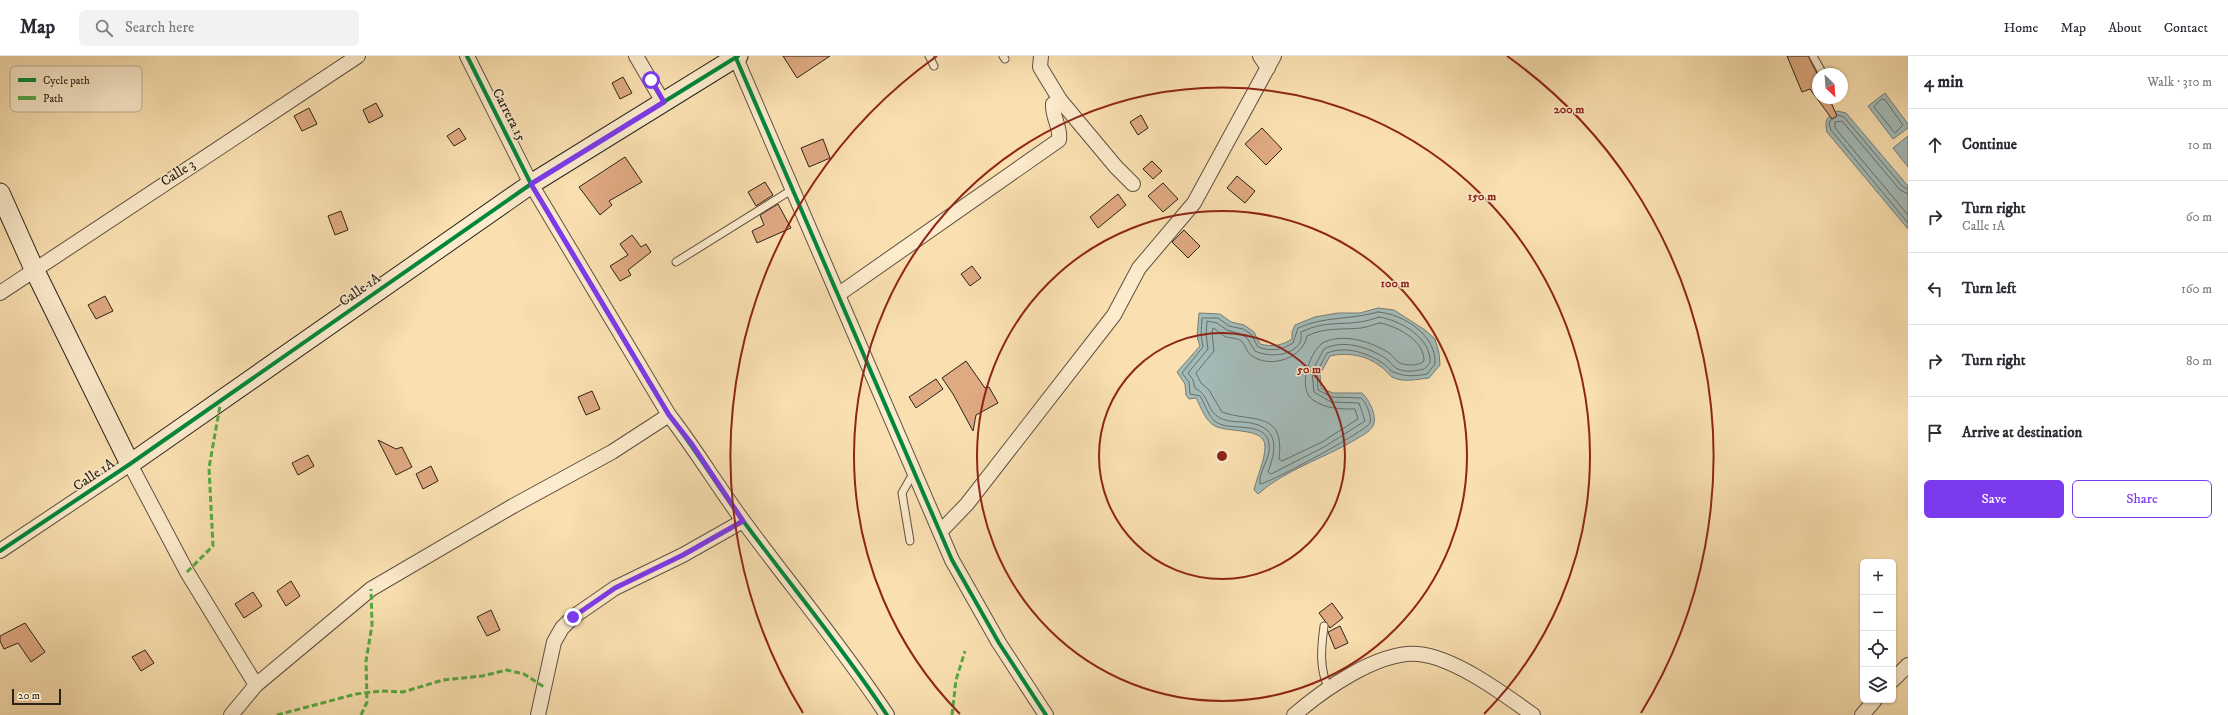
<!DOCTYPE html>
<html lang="en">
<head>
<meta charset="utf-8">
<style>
	:root { --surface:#fff; --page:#f2f2f3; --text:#2b2b33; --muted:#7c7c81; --line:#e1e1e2; --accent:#7c3aed }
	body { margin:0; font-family:"IM FELL DW Pica",serif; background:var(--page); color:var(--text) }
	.controls { position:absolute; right:12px; bottom:12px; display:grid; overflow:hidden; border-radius:6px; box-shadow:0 1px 3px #0004 }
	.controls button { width:36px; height:36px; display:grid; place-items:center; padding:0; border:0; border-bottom:1px solid var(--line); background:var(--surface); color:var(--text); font:20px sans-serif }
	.compass { position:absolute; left:1812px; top:12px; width:36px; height:36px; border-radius:50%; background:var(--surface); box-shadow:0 1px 3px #0004; rotate:155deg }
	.scale { position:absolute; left:12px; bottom:10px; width:49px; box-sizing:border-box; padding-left:4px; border:2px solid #2b231a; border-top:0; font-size:11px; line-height:14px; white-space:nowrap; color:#2b231a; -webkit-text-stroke:3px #fcebcc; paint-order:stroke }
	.stop { position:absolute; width:12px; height:12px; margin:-9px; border:3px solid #7c3aed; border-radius:50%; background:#fff }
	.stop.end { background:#7c3aed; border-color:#fff; box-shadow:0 1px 4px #0008 }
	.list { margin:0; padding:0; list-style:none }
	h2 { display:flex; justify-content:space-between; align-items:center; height:52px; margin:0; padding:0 16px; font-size:17px }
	h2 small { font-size:13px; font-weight:400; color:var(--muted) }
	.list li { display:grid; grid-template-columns:26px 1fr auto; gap:12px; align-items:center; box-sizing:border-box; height:72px; padding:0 16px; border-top:1px solid var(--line) }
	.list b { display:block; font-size:15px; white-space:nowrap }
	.list p { margin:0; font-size:13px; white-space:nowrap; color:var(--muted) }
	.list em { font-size:13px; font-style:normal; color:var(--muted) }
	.actions { display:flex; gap:8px; padding:12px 16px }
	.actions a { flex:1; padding:9px 0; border:1px solid var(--accent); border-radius:6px; text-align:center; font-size:14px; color:var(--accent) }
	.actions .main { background:var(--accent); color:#fff }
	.icon { flex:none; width:22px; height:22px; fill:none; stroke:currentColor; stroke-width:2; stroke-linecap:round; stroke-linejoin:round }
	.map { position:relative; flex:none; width:1908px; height:659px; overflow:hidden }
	header { display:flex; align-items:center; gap:24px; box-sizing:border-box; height:56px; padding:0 20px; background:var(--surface); border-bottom:1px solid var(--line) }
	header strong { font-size:19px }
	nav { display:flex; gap:22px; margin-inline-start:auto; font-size:14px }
	.search { width:280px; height:36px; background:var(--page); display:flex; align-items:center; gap:10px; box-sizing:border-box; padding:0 14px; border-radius:6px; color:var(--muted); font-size:15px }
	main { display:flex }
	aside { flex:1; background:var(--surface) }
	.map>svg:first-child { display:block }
	.water { fill:#a3bab7; stroke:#737e78 }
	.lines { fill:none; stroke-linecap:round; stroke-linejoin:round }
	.shore { stroke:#676e68; stroke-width:1 }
	.building { fill:#dfa982; stroke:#2b231a }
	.lane-casing { stroke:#5f5240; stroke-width:9 }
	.street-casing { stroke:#5f5240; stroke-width:16 }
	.secondary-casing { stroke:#2b231a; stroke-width:21 }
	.lane { stroke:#fcebcc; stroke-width:7 }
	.street { stroke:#fcebcc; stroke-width:14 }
	.secondary { stroke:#fcebcc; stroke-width:19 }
	.quiet { stroke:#54aa42; stroke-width:3; stroke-dasharray:6 3; stroke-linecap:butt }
	.cycleway-casing { stroke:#fcebcc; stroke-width:6 }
	.cycleway { stroke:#00873e; stroke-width:4 }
	.route { stroke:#7c3aed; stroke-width:5 }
	.ring { fill:none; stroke:#8f2418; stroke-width:2 }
	.labels { text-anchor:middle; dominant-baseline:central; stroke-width:3; stroke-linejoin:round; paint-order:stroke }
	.street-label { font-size:14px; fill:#2b231a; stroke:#fcebcc }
	.key { fill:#fcebcc; stroke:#bdaf97; stroke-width:1 }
	.key-label { font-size:11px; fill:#2b231a }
	.centre { fill:#8f2418; stroke:#fcebcc; stroke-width:2 }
	.ring-label { font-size:12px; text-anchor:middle; font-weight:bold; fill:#8f2418; stroke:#fcebcc; stroke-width:3; stroke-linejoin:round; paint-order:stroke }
</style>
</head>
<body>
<header>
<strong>Map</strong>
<div class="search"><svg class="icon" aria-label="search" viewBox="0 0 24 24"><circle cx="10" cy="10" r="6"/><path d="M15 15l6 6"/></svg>Search here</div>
<nav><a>Home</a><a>Map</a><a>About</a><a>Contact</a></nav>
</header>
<main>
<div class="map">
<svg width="1908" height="659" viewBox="0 0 1908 659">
	<rect width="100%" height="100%" fill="#fae0b1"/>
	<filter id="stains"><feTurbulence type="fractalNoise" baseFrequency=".005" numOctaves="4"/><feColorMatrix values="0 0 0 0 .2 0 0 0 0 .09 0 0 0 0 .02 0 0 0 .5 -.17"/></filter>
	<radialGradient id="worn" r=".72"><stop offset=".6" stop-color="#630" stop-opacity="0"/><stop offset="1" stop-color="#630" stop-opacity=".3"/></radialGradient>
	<g class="water">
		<polygon points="1885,37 1908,68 1908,72 1893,83 1868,50"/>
		<path d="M1837,55L1846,57L1908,130V173L1827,76C1824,64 1827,60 1837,55Z"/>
		<polygon points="1908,80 1908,111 1893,92"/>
		<path d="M1378,252L1394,254L1425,274L1435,283L1439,297L1440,309L1429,322C1418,323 1403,327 1392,321C1388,318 1385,313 1380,310C1366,299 1347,296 1330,300L1320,318L1321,332L1333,337H1362C1369,343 1378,361 1373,370C1369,377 1359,381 1353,385C1322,403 1285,414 1258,438L1254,434C1257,420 1265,405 1265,390C1265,371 1228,377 1215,370C1205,365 1201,351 1196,342L1189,343L1186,339L1185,328L1177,316L1200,290L1197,281L1199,257L1220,258L1231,266L1244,269L1254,276L1260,288C1272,291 1281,290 1292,283V276L1295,269L1315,261L1338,257H1360Z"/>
	</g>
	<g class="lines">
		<g class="shore">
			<polygon points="1882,43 1885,44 1903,69 1895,77 1874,51"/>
			<polyline points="1838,59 1844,61 1903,131 1908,133"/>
			<polyline points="1831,63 1829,68 1831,74 1908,167"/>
			<polyline points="1908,138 1900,134 1842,65 1835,66 1835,72 1908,159"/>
			<path d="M1378,256C1404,258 1437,280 1435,308L1427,318C1416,320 1406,321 1396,317C1390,316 1387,309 1381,306C1365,296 1345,290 1327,297L1317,316L1318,334L1332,341L1361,342C1366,346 1372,360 1370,367C1366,375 1270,427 1260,428C1258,415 1272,402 1269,387C1265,364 1230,376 1216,366C1208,360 1205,348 1200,340L1190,338L1189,326L1182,317L1203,291L1201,279L1202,262H1218L1229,270L1243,273L1251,278L1258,291C1271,296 1282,294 1293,287L1298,272C1324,260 1351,264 1378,256Z"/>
			<path d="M1379,261C1400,264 1432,282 1430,307L1424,313C1416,315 1404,317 1396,312C1392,310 1389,304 1385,302C1368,291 1343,283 1324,293L1312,315L1314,336L1331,346L1359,347L1365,365L1324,391L1271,418L1268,416C1276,394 1280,373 1251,367C1241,365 1230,367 1220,362C1207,356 1209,338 1195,332L1193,324L1188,317L1208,293L1206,278L1207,265L1217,267L1227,274L1241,278L1247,282L1255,295C1267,301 1290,301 1299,288C1302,285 1301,280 1301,276C1324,265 1338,269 1360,266C1367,265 1373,263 1379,261Z"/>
			<path d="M1379,267C1396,269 1425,285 1424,305C1419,310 1407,310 1400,307C1396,305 1393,300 1389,297C1371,285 1340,276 1321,288C1309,299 1297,333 1313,344C1326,353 1340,353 1355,353L1358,363L1322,386L1282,405L1279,403C1285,354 1253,367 1222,356L1209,334L1201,327L1196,317L1214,295L1212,277L1213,272C1218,274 1221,279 1226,281C1230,282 1238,282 1241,285C1246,289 1246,296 1252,300C1271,313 1303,302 1307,280C1325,271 1342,274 1361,272C1367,271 1373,269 1379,267Z"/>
		</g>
	</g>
	<g class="building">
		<polygon points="783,0 830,0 797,22"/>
		<polygon points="1787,0 1808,0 1818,19 1818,42 1829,42 1837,60 1832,63 1810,33 1802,36"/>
		<polygon points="623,21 632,37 620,43 612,27"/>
		<polygon points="376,47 383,60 369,67 363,54"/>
		<polygon points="309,52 317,68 302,75 294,60"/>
		<polygon points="1141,59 1148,72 1138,79 1130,66"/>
		<polygon points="459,72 466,83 454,90 447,80"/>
		<polygon points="1262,72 1282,93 1266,109 1245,88"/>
		<polygon points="823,83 830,102 809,111 801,92"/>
		<polygon points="625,101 642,126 609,145 612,149 600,159 579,131"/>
		<polygon points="1152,105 1162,115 1153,123 1143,113"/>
		<polygon points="1237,120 1255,135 1245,147 1227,132"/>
		<polygon points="765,126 773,139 756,150 748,136"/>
		<polygon points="1163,127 1178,143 1163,156 1148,140"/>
		<polygon points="1118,138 1126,149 1098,172 1090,161"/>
		<polygon points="778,148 791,172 757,187 752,175 764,169 760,159"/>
		<polygon points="341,155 348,174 335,179 328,160"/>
		<polygon points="1184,174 1200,190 1188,202 1172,186"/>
		<polygon points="632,179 641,191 646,188 651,196 628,214 631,219 620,225 610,210 628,199 620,188"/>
		<polygon points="972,210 981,222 970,230 961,218"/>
		<polygon points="105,240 113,255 96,263 88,249"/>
		<polygon points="966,305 985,332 989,331 998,347 976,359 973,375 953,338 942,322"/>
		<polygon points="936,323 943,333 916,352 909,341"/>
		<polygon points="592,335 600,353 586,359 578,341"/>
		<polygon points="378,384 396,393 402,391 412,411 396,419"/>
		<polygon points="308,399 314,410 298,419 292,407"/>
		<polygon points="431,410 438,425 423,433 416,418"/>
		<polygon points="291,525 300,540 286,550 277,535"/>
		<polygon points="253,536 262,550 244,562 235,548"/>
		<polygon points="1332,547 1343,562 1330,572 1319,557"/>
		<polygon points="491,554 500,574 487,580 477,561"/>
		<polygon points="25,567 45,596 31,606 18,587 4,593 0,585 0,580"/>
		<polygon points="1340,570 1348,587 1335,593 1328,576"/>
		<polygon points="145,594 154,607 141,615 132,601"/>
	</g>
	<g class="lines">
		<defs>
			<g id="lane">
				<polyline points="929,0 934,10"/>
				<polyline points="1003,0 1005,3"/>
				<polyline points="1813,0 1823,18"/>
				<polyline points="676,206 793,133"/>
				<polyline points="910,485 902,437 914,416"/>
				<path d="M1324,570C1321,593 1319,612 1329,634"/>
			</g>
			<g id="street">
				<path d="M467,0L531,128L669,359C696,394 718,431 744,466C792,531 843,592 887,659"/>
				<polyline points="636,0 663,46"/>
				<polyline points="1260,0 1268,12"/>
				<polyline points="736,2 952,504 999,587 1046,659"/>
				<polyline points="1060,44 1116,111 1133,128"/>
				<polyline points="0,237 358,0"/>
				<path d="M839,238L1059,84C1061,71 1052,61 1053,48L1060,44L1040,11L1041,0"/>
				<polyline points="941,475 967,448 1114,259 1139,212 1194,147 1274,0"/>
				<polyline points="0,495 130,408 187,516 256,629"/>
				<polyline points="1893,624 1908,609"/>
				<polyline points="231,659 256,629 371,533 513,450 612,396 669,359"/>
				<polyline points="538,659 554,586 562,572 573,561 615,532 683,499 743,465"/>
				<path d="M1294,659C1323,634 1378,595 1418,598C1454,601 1504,638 1533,659"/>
				<polyline points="1862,659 1875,644"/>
			</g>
			<polyline id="secondary" points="0,137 34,213 130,408 531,128 738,0"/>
		</defs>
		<use href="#lane" class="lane-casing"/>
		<use href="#street" class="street-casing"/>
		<use href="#secondary" class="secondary-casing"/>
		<use href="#lane" class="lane"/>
		<use href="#street" class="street"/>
		<use href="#secondary" class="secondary"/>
		<g class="quiet">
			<polyline points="187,516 213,490 209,412 221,344"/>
			<polyline points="277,659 356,638 381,635 403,636 443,624 482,620 507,614 524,618 544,631"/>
			<polyline points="361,659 367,646 366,605 372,569 371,533"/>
			<polyline points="952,659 956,624 965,595"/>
		</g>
		<defs>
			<g id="cycleway">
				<path d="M467,0L531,128L669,359C696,394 718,431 744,466C792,531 843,592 887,659"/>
				<polyline points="736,2 952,504 999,587 1046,659"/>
				<polyline points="0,495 130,408 531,128 738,0"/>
			</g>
		</defs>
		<use href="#cycleway" class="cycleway-casing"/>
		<use href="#cycleway" class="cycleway"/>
	</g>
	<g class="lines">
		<polyline class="route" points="573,561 615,532 683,499 743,465 691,387 669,359 531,128 664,46 651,24"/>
	</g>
	<g class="ring">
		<circle cx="1222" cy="400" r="123"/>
		<circle cx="1222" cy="400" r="245"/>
		<path d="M960 658A368 368 0 1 1 1484 658"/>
		<path d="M803 657A491 491 0 0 1 937 0M1507 0A491 491 0 0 1 1641 657"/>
	</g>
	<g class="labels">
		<g class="street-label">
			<text transform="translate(509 59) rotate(63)">Carrera 15</text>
			<text transform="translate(178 117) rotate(-33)">Calle 3</text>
			<text transform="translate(360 234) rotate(-35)">Calle 1A</text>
			<text transform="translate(94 419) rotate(-34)">Calle 1A</text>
		</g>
	</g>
	<rect x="10" y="10" width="132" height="46" rx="6" class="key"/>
	<rect x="18" y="22" width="18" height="4" fill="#00873e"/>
	<rect x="18" y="40" width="18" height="4" fill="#54aa42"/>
	<g class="key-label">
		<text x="43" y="28">Cycle path</text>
		<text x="43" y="46">Path</text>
	</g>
	<circle cx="1222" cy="400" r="6" class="centre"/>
	<g class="ring-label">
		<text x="1569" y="57">200 m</text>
		<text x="1482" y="144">150 m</text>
		<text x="1395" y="231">100 m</text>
		<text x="1309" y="317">50 m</text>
	</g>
	<rect width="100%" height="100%" filter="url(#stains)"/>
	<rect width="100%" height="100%" fill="url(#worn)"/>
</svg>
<div class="controls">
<button>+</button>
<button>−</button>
<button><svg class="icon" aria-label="locate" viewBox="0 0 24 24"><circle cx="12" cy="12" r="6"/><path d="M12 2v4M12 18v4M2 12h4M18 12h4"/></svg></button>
<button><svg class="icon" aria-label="layers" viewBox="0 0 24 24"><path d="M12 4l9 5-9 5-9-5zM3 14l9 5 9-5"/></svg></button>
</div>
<svg class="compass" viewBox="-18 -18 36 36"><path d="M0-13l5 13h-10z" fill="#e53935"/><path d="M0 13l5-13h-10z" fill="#7c7c81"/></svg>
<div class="scale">20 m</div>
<div class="stop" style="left:651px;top:24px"></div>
<div class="stop end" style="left:573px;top:561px"></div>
</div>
<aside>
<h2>4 min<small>Walk · 310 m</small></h2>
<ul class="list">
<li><svg class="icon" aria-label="ahead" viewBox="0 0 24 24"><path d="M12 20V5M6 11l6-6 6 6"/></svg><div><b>Continue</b></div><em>10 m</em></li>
<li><svg class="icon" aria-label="right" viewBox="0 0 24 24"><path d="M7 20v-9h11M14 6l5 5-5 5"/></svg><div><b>Turn right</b><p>Calle 1A</p></div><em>60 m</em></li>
<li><svg class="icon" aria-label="left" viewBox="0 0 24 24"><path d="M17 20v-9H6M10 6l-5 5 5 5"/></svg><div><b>Turn left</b></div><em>160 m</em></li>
<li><svg class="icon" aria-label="right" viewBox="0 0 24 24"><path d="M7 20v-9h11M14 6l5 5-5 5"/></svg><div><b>Turn right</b></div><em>80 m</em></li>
<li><svg class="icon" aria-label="arrive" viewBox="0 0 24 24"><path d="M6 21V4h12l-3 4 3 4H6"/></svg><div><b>Arrive at destination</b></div></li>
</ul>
<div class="actions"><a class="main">Save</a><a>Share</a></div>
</aside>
</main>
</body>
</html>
